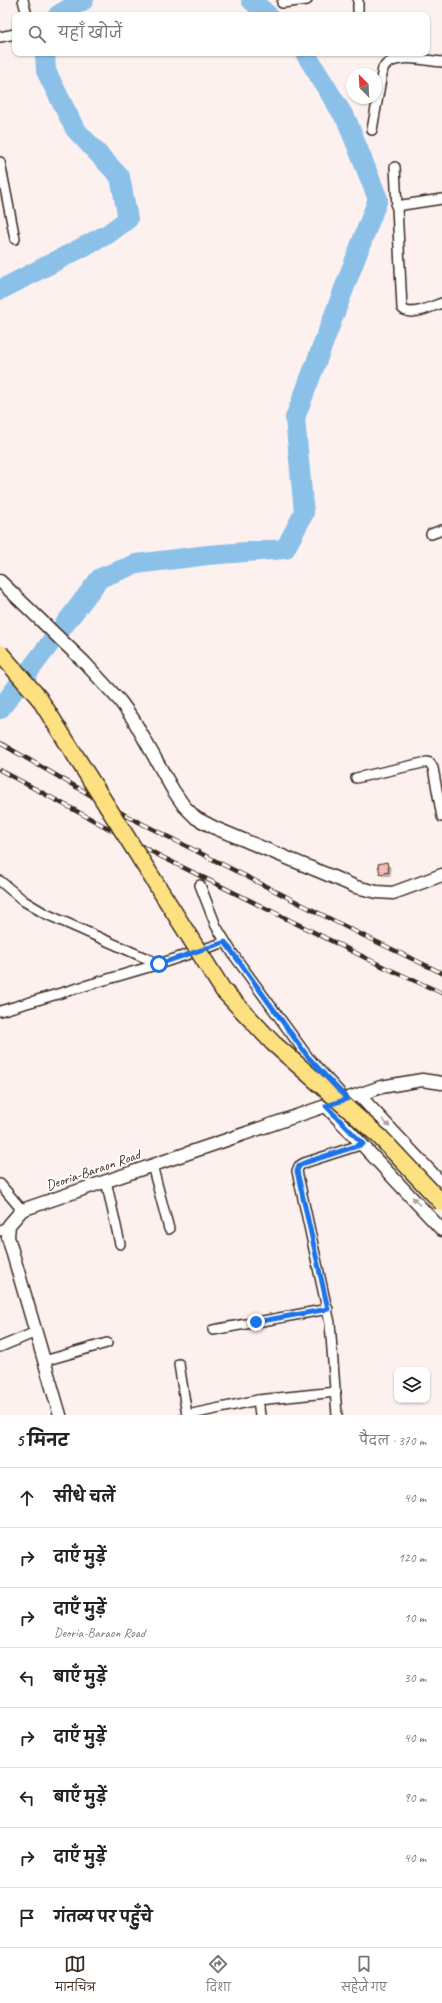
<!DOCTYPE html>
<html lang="hi">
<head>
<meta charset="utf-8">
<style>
	:root { --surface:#fff; --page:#f6f6f6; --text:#222; --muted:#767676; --line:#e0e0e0; --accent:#3b2a1e }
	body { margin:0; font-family:Caveat,"Playpen Sans Deva",sans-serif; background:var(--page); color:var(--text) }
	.controls { position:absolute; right:12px; bottom:12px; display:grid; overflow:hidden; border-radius:8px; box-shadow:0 1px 3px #0004 }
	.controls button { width:36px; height:36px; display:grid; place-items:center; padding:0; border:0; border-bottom:1px solid var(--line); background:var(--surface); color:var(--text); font:20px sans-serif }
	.compass { position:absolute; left:346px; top:68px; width:36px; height:36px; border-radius:50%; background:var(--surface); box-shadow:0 1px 3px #0004; rotate:336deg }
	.stop { position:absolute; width:12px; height:12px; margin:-9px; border:3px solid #1a73e8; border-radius:50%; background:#fff }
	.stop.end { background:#1a73e8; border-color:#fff; box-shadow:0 1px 4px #0008 }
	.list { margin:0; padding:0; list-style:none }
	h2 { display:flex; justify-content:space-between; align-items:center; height:52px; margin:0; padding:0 16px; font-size:17px }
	h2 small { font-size:13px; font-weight:400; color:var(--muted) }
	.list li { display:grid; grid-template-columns:26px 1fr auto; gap:12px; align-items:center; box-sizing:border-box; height:60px; padding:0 16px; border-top:1px solid var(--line) }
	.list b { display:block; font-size:15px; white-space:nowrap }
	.list p { margin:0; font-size:13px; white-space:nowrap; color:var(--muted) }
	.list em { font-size:13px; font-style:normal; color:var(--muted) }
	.icon { flex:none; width:22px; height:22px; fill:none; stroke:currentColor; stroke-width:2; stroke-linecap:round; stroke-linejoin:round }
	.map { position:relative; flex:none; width:442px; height:1415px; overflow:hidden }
	.search { position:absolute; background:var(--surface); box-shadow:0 1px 3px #0004; left:12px; right:12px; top:12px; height:44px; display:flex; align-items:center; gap:10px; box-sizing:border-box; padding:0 14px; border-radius:8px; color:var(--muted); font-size:15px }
	.sheet { height:532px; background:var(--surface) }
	nav { display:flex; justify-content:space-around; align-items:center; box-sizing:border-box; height:56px; border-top:1px solid var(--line); background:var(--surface); font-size:11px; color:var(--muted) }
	nav a { display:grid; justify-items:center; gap:2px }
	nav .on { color:var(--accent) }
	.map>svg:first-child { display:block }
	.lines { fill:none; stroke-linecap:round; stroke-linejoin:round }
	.river { stroke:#8bc1e9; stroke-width:20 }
	.building { fill:#f7bbb4; stroke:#3b2a1e; filter:url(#shadow) }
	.street-casing { stroke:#3b2a1e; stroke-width:12 }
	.secondary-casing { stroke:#3b2a1e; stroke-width:15 }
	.street { stroke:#fff; stroke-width:9 }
	.secondary { stroke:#fff; stroke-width:12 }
	.rail-casing { stroke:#3b2a1e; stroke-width:4.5 }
	.rail { stroke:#fff; stroke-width:3; stroke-dasharray:9; stroke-linecap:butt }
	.highway-bridge-casing { stroke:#3b2a1e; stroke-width:19; stroke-linecap:butt }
	.highway-bridge { stroke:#fde080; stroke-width:16 }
	.oneway { fill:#a79f9a }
	.route { stroke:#1a73e8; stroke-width:5 }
	.labels { text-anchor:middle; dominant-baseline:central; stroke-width:3.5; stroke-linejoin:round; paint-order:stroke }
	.street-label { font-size:14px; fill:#3b2a1e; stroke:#fff }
</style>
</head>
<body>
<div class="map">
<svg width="442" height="1415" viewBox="0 0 442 1415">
	<defs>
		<filter id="shadow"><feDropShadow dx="2.5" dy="4" stdDeviation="0" flood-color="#0004"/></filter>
	</defs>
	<rect width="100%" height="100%" fill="#fdf1f0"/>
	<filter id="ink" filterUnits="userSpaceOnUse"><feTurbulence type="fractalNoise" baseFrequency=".025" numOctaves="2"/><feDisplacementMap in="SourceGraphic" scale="8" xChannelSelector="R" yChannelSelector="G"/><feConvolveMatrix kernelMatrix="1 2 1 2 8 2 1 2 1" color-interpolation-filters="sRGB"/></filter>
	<g filter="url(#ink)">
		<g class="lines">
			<g class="river">
				<polyline points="251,0 268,15"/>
				<polyline points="58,15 84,0"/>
				<polyline points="0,290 108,234 128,219 120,177 75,129 46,71 45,53"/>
				<polyline points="0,709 100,578 136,564 208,555 285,549 304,513 295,418 378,199 347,121 305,53"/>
			</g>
		</g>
		<polygon class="building" points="387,862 389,872 380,874 378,864"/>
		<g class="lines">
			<defs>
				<g id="street">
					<polyline points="23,0 27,15"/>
					<polyline points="358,0 358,15"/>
					<polyline points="282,3 307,0"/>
					<polyline points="0,37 15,34"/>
					<path d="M372,130L383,68C395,52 425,61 442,62"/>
					<polyline points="0,162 15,239"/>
					<path d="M395,167L402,308C410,318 432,306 442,303"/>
					<polyline points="396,206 442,199"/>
					<polyline points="431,534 442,530"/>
					<polyline points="356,778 427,762 430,763 433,768 442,817"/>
					<polyline points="0,881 24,901 44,913 159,964"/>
					<polyline points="200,885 216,926 233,954 308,1057 339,1091"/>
					<polyline points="0,1011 159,964 225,942"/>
					<polyline points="152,1165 169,1229"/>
					<polyline points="106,1181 120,1244"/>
					<polyline points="0,1184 22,1210"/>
					<polyline points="0,1231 9,1225"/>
					<polyline points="213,1330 328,1309"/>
					<polyline points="0,1347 36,1332"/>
					<polyline points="44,1361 107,1343"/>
					<polyline points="179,1364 187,1415"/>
					<polyline points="258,1400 260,1415"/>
					<polyline points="187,1415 258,1400 336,1392"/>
					<polyline points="337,1415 330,1323 297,1171 299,1166 304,1163 363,1144"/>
				</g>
				<g id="secondary">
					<polyline points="0,581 85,663 120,701 133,719 173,790 184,806 196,818 215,828 333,877 356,887 377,892 393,893 442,875"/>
					<polyline points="359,1095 442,1184"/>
					<polyline points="326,1106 442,1230"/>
					<polyline points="60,1415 8,1237 9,1225 22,1210 381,1087 422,1080 442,1083"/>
				</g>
			</defs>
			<use href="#street" class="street-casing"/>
			<use href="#secondary" class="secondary-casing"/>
			<use href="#street" class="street"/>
			<use href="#secondary" class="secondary"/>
			<defs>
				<g id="rail">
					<polyline points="0,743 125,815 358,933 442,973"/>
					<polyline points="0,770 160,856 384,967 442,993"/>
				</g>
			</defs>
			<use href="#rail" class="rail-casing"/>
			<use href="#rail" class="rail"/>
			<defs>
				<polyline id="highway-bridge" points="0,653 39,698 223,990 273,1043 380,1137 442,1203"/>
			</defs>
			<use href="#highway-bridge" class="highway-bridge-casing"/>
			<use href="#highway-bridge" class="highway-bridge"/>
		</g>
		<defs><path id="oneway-solid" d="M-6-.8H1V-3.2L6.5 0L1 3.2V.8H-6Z"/></defs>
		<g class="oneway">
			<use href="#oneway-solid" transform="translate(386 1123) rotate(46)"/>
			<use href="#oneway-solid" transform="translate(416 1201) rotate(-132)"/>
		</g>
	</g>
	<g class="lines" filter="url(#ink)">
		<polyline class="route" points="159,964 225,942 308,1057 347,1099 326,1106 363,1144 304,1163 299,1166 297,1171 328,1309 256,1322"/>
	</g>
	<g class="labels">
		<g class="street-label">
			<text transform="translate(93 1170) rotate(-19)">Deoria-Baraon Road</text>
		</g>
	</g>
</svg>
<div class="controls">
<button><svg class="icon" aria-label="layers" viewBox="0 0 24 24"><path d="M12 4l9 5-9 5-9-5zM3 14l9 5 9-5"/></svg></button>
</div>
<svg class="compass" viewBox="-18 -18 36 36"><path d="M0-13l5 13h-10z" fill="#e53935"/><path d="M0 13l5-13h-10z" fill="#767676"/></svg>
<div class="stop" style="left:159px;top:964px"></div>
<div class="stop end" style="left:256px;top:1322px"></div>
<div class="search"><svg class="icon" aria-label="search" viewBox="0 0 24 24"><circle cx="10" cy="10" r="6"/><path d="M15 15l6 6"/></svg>यहाँ खोजें</div>
</div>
<section class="sheet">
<h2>5 मिनट<small>पैदल · 370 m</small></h2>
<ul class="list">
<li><svg class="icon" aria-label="ahead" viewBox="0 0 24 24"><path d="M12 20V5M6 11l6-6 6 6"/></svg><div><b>सीधे चलें</b></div><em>40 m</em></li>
<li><svg class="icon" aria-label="right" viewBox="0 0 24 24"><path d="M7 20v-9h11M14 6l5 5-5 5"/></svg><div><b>दाएँ मुड़ें</b></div><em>120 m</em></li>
<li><svg class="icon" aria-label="right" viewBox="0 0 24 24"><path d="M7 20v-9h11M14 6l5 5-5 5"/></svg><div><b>दाएँ मुड़ें</b><p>Deoria-Baraon Road</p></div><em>10 m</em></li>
<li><svg class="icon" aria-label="left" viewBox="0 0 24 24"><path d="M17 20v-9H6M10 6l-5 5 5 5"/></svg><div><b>बाएँ मुड़ें</b></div><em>30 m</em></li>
<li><svg class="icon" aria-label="right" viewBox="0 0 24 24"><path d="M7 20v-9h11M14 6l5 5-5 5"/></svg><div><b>दाएँ मुड़ें</b></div><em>40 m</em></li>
<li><svg class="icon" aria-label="left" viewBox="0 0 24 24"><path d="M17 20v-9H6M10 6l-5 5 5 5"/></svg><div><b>बाएँ मुड़ें</b></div><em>90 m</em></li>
<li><svg class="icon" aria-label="right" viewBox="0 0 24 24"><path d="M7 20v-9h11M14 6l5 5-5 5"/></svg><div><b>दाएँ मुड़ें</b></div><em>40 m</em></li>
<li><svg class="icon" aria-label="arrive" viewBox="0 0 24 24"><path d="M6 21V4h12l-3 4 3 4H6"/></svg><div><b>गंतव्य पर पहुँचे</b></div></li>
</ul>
</section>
<nav>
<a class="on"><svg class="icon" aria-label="map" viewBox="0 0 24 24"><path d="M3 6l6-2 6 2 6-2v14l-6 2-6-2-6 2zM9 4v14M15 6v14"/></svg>मानचित्र</a>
<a><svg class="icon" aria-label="directions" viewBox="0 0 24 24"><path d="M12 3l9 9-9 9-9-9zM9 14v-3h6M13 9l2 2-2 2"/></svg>दिशा</a>
<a><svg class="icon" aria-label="saved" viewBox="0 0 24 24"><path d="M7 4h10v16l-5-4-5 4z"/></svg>सहेजे गए</a>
</nav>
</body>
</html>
